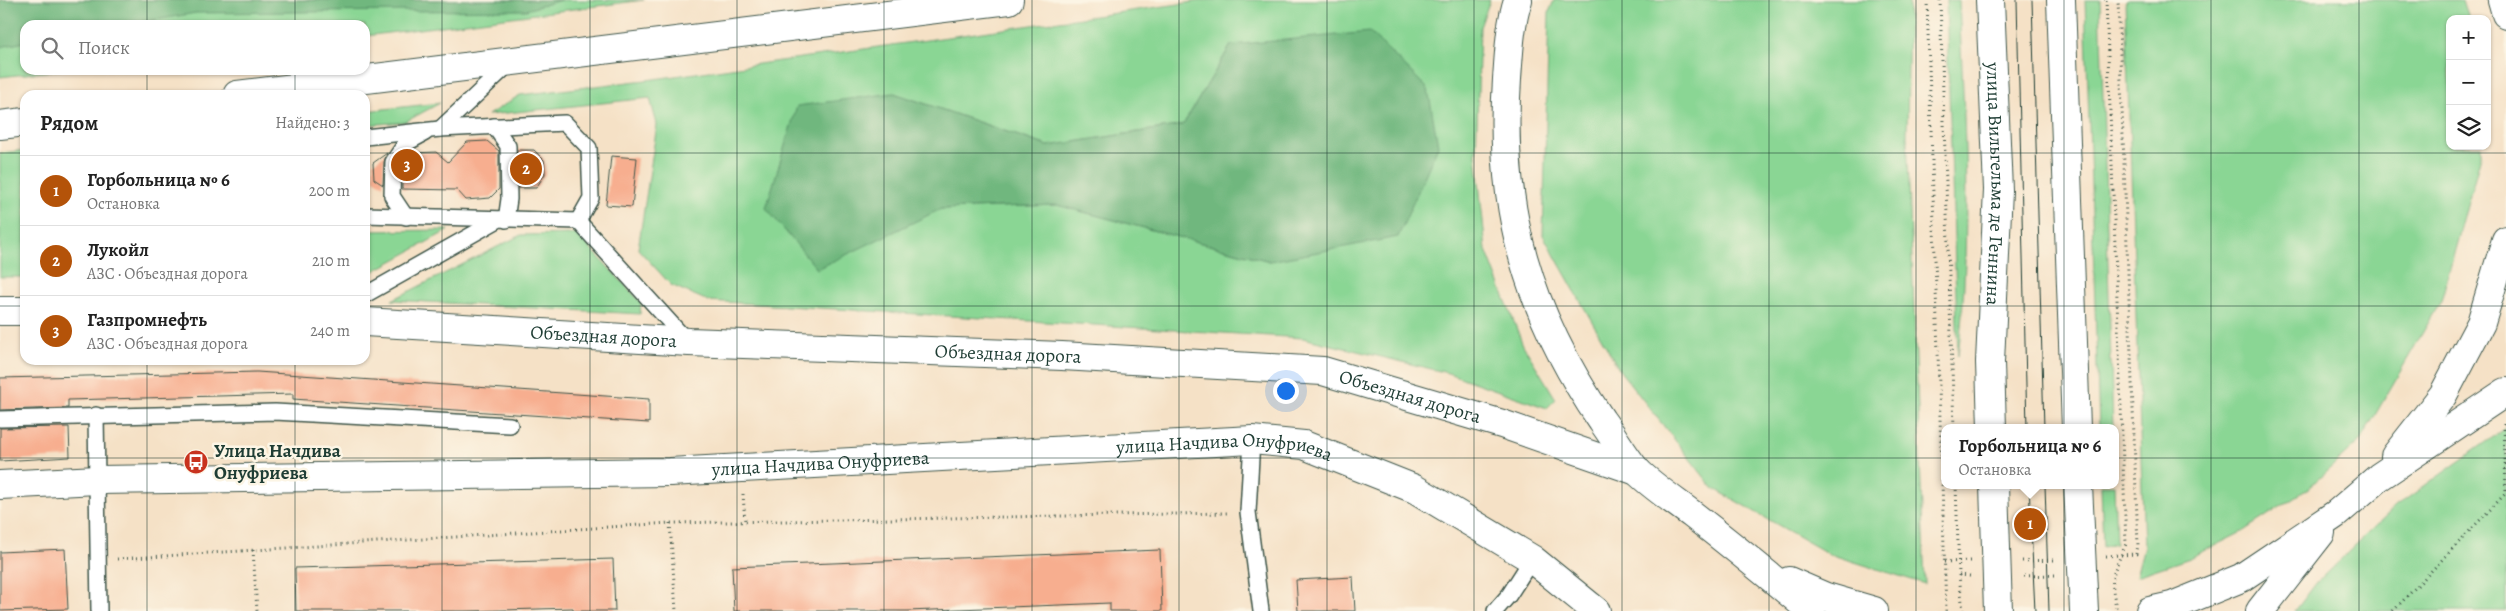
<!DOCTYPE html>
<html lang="ru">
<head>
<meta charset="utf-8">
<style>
	:root { --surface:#fff; --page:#f2f2f2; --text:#222; --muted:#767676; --line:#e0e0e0; --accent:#b45309 }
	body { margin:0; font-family:Alegreya,serif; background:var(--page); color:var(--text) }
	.controls { position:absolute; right:15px; top:15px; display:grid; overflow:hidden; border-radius:10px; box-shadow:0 1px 4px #0004 }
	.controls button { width:45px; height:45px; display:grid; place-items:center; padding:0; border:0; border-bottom:1px solid var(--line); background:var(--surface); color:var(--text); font:25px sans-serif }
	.you { position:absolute; left:1285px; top:390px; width:18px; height:18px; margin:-12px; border:4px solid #fff; border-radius:50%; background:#1a73e8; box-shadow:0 0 0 8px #1a73e833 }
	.badge { display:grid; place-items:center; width:32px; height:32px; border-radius:50%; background:var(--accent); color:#fff; font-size:16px; font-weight:700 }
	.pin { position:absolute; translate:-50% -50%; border:2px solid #fff; box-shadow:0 1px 5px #0006 }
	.popup { position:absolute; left:1941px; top:424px; width:178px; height:65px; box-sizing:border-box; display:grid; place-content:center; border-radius:10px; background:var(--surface); filter:drop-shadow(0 1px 4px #0005); font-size:16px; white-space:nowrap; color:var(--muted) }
	.popup b { font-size:19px; color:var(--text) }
	.popup::after { content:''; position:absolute; left:50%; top:100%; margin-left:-10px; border:10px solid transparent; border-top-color:var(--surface) }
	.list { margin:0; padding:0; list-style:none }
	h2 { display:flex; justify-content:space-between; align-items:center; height:65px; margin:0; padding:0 20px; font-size:21px }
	h2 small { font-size:16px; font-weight:400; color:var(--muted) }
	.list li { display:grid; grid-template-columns:32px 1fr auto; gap:15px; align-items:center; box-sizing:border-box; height:70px; padding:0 20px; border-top:1px solid var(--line) }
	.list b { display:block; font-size:19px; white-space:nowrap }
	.list p { margin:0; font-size:16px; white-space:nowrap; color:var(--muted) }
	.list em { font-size:16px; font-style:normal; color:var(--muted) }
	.icon { flex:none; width:28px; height:28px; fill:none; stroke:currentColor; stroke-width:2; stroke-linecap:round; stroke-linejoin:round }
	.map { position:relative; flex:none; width:2506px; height:611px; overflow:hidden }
	.search { position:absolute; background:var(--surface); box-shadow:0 1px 4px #0004; left:20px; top:20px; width:350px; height:55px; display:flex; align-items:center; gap:12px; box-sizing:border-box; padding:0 18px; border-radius:15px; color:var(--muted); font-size:19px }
	.panel { position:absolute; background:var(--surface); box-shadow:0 1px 4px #0004; left:20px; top:90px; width:350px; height:275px; border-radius:15px }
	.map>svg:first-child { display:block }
	.green { fill:#8ad694; stroke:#548a64; fill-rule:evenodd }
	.forest { fill:#6fb77e; stroke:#477a59 }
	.building { fill:#f7ae8f }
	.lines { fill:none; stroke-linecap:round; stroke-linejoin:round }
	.service-casing { stroke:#3f564a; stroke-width:18 }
	.minor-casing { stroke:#3f564a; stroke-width:30 }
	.secondary-casing { stroke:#3f564a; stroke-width:30 }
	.primary-casing { stroke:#3f564a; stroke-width:30 }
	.path { stroke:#3f564a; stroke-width:3; stroke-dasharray:1 4; stroke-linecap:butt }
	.service { stroke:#fff; stroke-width:15 }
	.minor { stroke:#fff; stroke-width:28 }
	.secondary { stroke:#fff; stroke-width:28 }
	.primary { stroke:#fff; stroke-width:28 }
	.tram { stroke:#1f3d34; stroke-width:1 }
	.grid { fill:none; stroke:#1f3d34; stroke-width:1; stroke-opacity:0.55 }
	.labels { text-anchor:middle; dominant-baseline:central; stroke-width:5; stroke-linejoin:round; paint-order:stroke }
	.street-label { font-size:19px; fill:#1f3d34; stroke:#fcf5e5 }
	.poi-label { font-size:19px; font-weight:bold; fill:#1f3d34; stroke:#fcf5e5; text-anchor:start }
</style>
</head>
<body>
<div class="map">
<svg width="2506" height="611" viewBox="0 0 2506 611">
	<rect width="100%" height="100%" fill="#fcf5e5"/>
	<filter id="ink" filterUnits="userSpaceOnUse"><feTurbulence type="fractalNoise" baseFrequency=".02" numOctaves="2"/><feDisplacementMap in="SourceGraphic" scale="10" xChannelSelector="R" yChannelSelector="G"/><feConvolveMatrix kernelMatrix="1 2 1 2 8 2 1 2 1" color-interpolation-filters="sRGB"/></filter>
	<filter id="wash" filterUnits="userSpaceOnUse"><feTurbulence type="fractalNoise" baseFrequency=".0096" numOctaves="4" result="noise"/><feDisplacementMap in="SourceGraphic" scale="20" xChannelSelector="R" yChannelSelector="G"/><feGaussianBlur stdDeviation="1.12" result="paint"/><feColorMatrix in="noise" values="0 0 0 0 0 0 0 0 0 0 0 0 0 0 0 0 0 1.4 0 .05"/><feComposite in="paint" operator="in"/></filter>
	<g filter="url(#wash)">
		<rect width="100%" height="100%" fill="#f5e1c6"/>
		<g class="green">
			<polygon points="0,0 644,0 365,36 365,25 25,25 25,70 61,70 0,77"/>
			<path d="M1207,0H1490L1480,27L1476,154L1486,250L1523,345L1556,399L1547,408L1448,373L1303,338L708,301L671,285L638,249L657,125L650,98L488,115L520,95L654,79ZM1231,45L1270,261L1057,205L941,209L894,93L1048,146L1183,125Z"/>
			<polygon points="1554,0 1909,0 1907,135 1925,584 1829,554 1713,488 1620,371 1543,235 1549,12"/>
			<path d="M1946,0H1959C1964,118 1972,238 1958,356Z"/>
			<polygon points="2085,0 2100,0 2113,428 2099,428"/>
			<polygon points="2125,0 2463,0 2469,19 2450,19 2450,146 2481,146 2481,155 2441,301 2360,441 2306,490 2242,532 2190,558 2136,576 2144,546"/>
			<polygon points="440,103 405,122 365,125 365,111"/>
			<polygon points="25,150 25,277 0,277 0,153"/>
			<polygon points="449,230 365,276 365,231"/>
			<polygon points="577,234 641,302 640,314 392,300 521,235"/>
			<polygon points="2506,428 2506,611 2295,611 2317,582 2395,507"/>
			<polygon points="2101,485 2114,485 2116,544 2103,547"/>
		</g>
		<g class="forest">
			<polygon points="0,0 561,0 526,10 196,13 126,25 25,25 25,42 0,47"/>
			<polygon points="1370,32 1428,89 1438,146 1398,237 1270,261 1057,205 941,209 817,269 766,208 797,106 894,93 1048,146 1183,125 1231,45"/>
		</g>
		<g id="blocks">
			<g class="building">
				<polygon points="487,141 499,151 499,189 490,198 466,200 457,190 402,189 402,165 410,153 436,152 448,162 467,142"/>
				<polygon points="517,150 534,150 544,160 545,174 536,188 518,188"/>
				<polygon points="387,153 384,162 383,185 374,179 373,163"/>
				<polygon points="611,156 637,158 632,207 606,205"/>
				<polygon points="257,372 649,399 649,423 293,399 293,394 68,400 68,408 0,410 0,378"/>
				<polygon points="69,427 70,457 0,461 0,428"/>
				<polygon points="65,549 68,609 0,611 0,552"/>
				<polygon points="1160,550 1162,611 1110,611 1110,603 908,611 734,611 732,567"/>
				<polygon points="613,559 615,611 573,611 573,608 469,611 296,611 295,568"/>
				<polygon points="1353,577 1355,611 1298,611 1296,580"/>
			</g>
		</g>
	</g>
	<g filter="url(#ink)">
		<use href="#blocks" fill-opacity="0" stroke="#3f564a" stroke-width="1"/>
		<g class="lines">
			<defs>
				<g id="service">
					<polyline points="494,126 508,146 509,199 506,220"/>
					<polyline points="440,129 510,63"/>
					<polyline points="365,137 440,129 565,123 589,148 591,198 578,221 365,215"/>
					<polyline points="406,217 392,196 393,162 405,144 425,133"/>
					<polyline points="578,221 688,342"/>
					<polyline points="365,295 498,220"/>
					<polyline points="96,415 99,611"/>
					<polyline points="0,419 275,412 510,425"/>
					<polyline points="1252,440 1248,512 1261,611"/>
					<polyline points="1495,611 1509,595 1532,559"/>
				</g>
				<g id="minor">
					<path id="s1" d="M0,485L97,480L670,472L1252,440L1304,445L1415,489L1532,559L1596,611"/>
				</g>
				<g id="secondary">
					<path id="s2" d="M1990,0L1998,190L1990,362L1992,428"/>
					<polyline points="2061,0 2076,428"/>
					<polyline points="1994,485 1998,611"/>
					<polyline points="2078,485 2084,611"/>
				</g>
				<g id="primary">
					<path d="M1518,0C1510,24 1509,53 1507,79C1498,210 1528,312 1602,421C1614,437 1624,456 1637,471C1653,487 1675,501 1693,515C1733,546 1772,578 1811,611"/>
					<polyline points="2502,0 2506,14"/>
					<polyline points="237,95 1009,0"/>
					<polyline points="0,125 25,122"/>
					<polyline points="0,311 25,311"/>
					<path id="s3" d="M365,322L689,342L1062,356L1323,371L1502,424L1637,471"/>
					<polyline points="2395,456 2443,395 2481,323 2506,240"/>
					<polyline points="1789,581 1826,597 1874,611"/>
					<polyline points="2150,611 2172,606 2241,578 2336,514 2379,477 2506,392"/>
					<polyline points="2260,611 2321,533"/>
				</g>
			</defs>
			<use href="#service" class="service-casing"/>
			<use href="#minor" class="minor-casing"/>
			<use href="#secondary" class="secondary-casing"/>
			<use href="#primary" class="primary-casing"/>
			<g class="path">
				<polyline points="1927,0 1946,611"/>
				<polyline points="1940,0 1954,428"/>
				<path d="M2106,0L2126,544C2112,576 2109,575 2117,611"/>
				<polyline points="2504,424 2506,491"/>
				<polyline points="1956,485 1959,575 1963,611"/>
				<polyline points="743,494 745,522"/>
				<polyline points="670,523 676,611"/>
				<polyline points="253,550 257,611"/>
				<polyline points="2106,556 2136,554 2138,546 2118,0"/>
				<polyline points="117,559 670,523 1227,513"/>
				<polyline points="2022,561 2056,560"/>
				<polyline points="1944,562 1971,561"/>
				<polyline points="1959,575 1970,576"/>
				<polyline points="2024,576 2055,575"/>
				<polyline points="2393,611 2506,493"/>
			</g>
			<use href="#service" class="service"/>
			<use href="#minor" class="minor"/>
			<use href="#secondary" class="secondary"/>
			<use href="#primary" class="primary"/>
			<g class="tram">
				<polyline points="2017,0 2027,428"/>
				<polyline points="2032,0 2044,428"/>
				<polyline points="2029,485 2035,611"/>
				<polyline points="2045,485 2049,611"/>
			</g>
		</g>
	</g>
	<path class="grid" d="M147,0V25M295,0V25M442,0V611M590,0V611M737,0V611M884,0V611M1032,0V611M1179,0V611M1327,0V611M1474,0V611M1622,0V611M1769,0V611M1916,0V611M2064,0V611M2211,0V611M2359,0V611M147,70V95M295,70V95M0,153H25M365,153H2506M0,306H25M365,306H2506M147,360V611M295,360V611M0,458H2506"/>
	<defs>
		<symbol id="bus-disc" viewBox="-11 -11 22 22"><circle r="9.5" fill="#c8321e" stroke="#fcf5e5"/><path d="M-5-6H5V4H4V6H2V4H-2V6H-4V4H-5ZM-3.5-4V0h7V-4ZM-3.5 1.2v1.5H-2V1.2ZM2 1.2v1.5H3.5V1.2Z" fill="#fff"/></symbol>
	</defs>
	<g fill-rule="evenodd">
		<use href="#bus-disc" x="182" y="448" width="28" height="28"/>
	</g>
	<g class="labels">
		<g class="street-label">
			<text stroke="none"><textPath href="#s2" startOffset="184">улица Вильгельма де Геннина</textPath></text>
			<text stroke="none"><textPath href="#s3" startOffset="239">Объездная дорога</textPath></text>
			<text stroke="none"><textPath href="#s3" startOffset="644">Объездная дорога</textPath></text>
			<text stroke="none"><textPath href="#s3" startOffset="1050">Объездная дорога</textPath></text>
			<text stroke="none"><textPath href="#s1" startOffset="1226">улица Начдива Онуфриева</textPath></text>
			<text stroke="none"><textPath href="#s1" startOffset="821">улица Начдива Онуфриева</textPath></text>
		</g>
		<g class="poi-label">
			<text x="214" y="451">Улица Начдива<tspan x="214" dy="22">Онуфриева</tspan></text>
		</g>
	</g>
</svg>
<div class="controls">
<button>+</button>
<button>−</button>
<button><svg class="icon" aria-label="layers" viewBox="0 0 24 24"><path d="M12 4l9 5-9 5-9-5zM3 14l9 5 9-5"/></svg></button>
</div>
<div class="you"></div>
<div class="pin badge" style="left:2030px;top:524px">1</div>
<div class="popup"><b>Горбольница № 6</b>Остановка</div>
<div class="pin badge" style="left:526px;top:169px">2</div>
<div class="pin badge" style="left:407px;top:165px">3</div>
<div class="search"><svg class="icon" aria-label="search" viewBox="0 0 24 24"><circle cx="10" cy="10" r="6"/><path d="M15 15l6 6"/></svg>Поиск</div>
<section class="panel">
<h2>Рядом<small>Найдено: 3</small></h2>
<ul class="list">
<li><span class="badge">1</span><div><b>Горбольница № 6</b><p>Остановка</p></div><em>200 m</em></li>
<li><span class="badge">2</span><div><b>Лукойл</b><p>АЗС · Объездная дорога</p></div><em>210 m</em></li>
<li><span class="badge">3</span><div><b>Газпромнефть</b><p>АЗС · Объездная дорога</p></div><em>240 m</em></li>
</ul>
</section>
</div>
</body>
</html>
